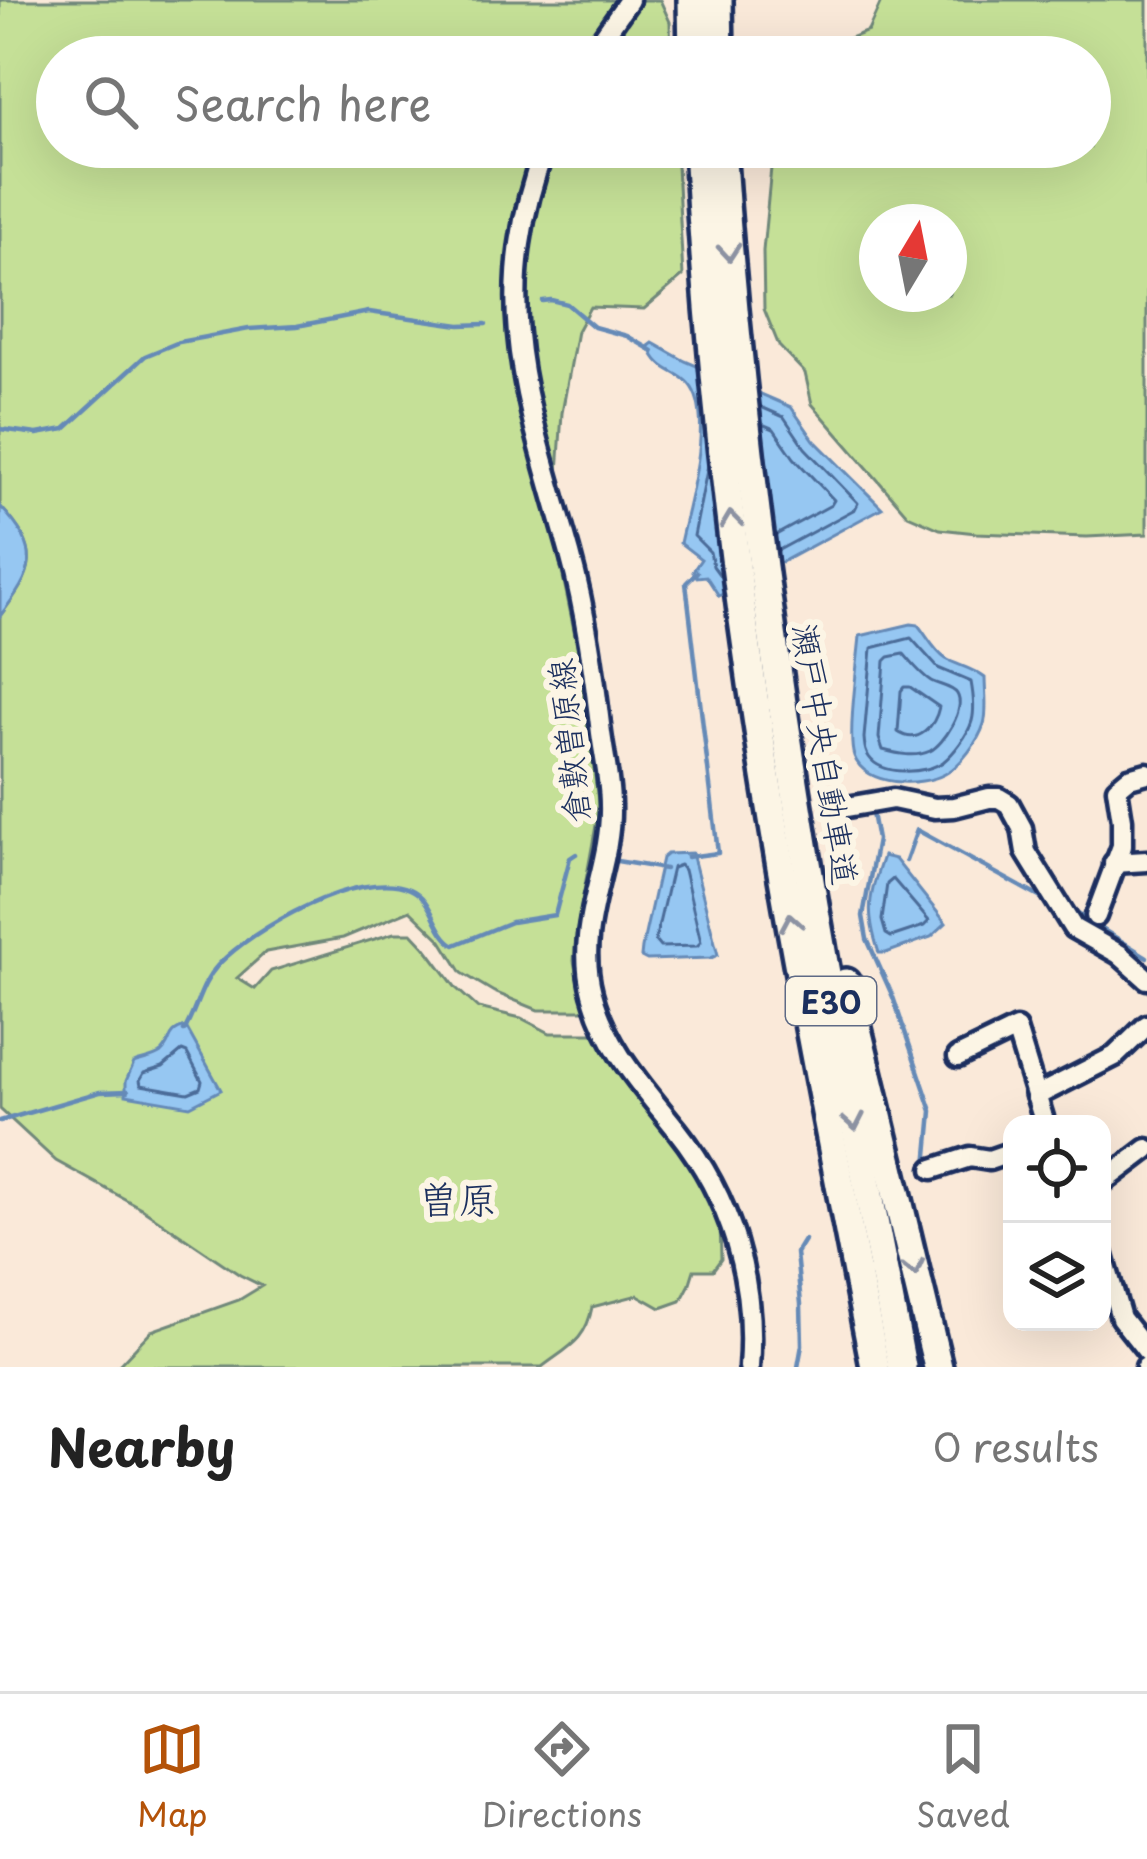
<!DOCTYPE html>
<html lang="en">
<head>
<meta charset="utf-8">
<style>
	:root { --surface:#fff; --page:#f6f6f6; --text:#222; --muted:#767676; --line:#e0e0e0; --accent:#b45309 }
	body { margin:0; font-family:"Playpen Sans","Klee One",sans-serif; background:var(--page); color:var(--text) }
	.controls { position:absolute; right:36px; bottom:36px; display:grid; overflow:hidden; border-radius:24px; box-shadow:0 12px 48px #0002 }
	.controls button { width:108px; height:108px; display:grid; place-items:center; padding:0; border:0; border-bottom:3px solid var(--line); background:var(--surface); color:var(--text); font:60px sans-serif }
	.compass { position:absolute; left:859px; top:204px; width:108px; height:108px; border-radius:50%; background:var(--surface); box-shadow:0 12px 48px #0002; rotate:10deg }
	.list { margin:0; padding:0; list-style:none }
	h2 { display:flex; justify-content:space-between; align-items:center; height:156px; margin:0; padding:0 48px; font-size:51px }
	h2 small { font-size:39px; font-weight:400; color:var(--muted) }
	.icon { flex:none; width:66px; height:66px; fill:none; stroke:currentColor; stroke-width:2; stroke-linecap:round; stroke-linejoin:round }
	.map { position:relative; flex:none; width:1147px; height:1367px; overflow:hidden }
	.search { position:absolute; background:var(--surface); box-shadow:0 12px 48px #0002; left:36px; right:36px; top:36px; height:132px; display:flex; align-items:center; gap:30px; box-sizing:border-box; padding:0 42px; border-radius:66px; color:var(--muted); font-size:45px }
	.sheet { height:324px; background:var(--surface) }
	nav { display:flex; justify-content:space-around; align-items:center; box-sizing:border-box; height:168px; border-top:3px solid var(--line); background:var(--surface); font-size:33px; color:var(--muted) }
	nav a { display:grid; justify-items:center; gap:6px }
	nav .on { color:var(--accent) }
	.map>svg:first-child { display:block }
	.green { fill:#c5e097; stroke:#70887a; stroke-width:3; fill-rule:evenodd }
	.water { fill:#96c7f2; stroke:#658ab7; stroke-width:3 }
	.lines { fill:none; stroke-linecap:round; stroke-linejoin:round }
	.shore { stroke:#4c6c99; stroke-width:3 }
	.stream { stroke:#658ab7; stroke-width:4.5 }
	.minor-casing { stroke:#1b2f5e; stroke-width:27 }
	.highway-casing { stroke:#1b2f5e; stroke-width:36 }
	.minor { stroke:#fcf5e5; stroke-width:18 }
	.highway { stroke:#fcf5e5; stroke-width:27 }
	.oneway { stroke:#8c92a2 }
	.labels { text-anchor:middle; dominant-baseline:central; stroke-width:12; stroke-linejoin:round; paint-order:stroke }
	.shield { fill:#fcf5e5; stroke:#5e6a86; stroke-width:3 }
	.shield-label { font-size:30px; font-weight:bold; fill:#1b2f5e }
	.street-label { font-size:33px; fill:#1b2f5e; stroke:#fcf5e5 }
	.quarter-label { font-size:39px; fill:#1b2f5e; stroke:#fcf5e5 }
</style>
</head>
<body>
<div class="map">
<svg width="1147" height="1367" viewBox="0 0 1147 1367">
	<rect width="100%" height="100%" fill="#fae9d9"/>
	<filter id="ink" filterUnits="userSpaceOnUse"><feTurbulence type="fractalNoise" baseFrequency=".00833" numOctaves="2"/><feDisplacementMap in="SourceGraphic" scale="24" xChannelSelector="R" yChannelSelector="G"/><feConvolveMatrix kernelMatrix="1 2 1 2 8 2 1 2 1" color-interpolation-filters="sRGB"/></filter>
	<g filter="url(#ink)">
		<g class="green">
			<path d="M0,0H660L670,22L671,57H57V147H676L683,276L644,309L590,307L577,331L562,413L554,533L581,664L599,809L576,935L574,961L579,987L588,1010H538L494,992L462,973L442,941L410,910L343,938L266,952L237,978L255,989L271,971L394,933H412L426,948L456,988L478,1008L521,1018L550,1033H595L637,1093L683,1146L720,1221L721,1259L713,1270H694L689,1286L681,1301L661,1308L638,1295L592,1307C586,1341 568,1347 542,1367H117L151,1331L239,1300L262,1286L240,1275L141,1208L56,1161L0,1109V616C35,570 43,552 0,506Z"/>
			<path d="M882,0H1147V534L1087,537L976,533L940,529L908,515L812,404L805,373L779,346L764,309L763,251L773,147H1090V57H801L868,31ZM877,222H949V294H877Z"/>
		</g>
		<g class="water">
			<path d="M653,343L685,361L791,407L814,440L882,508L719,596L706,576L697,577L693,571L701,559L680,543C688,505 716,415 689,384C676,369 659,373 649,346Z"/>
			<path d="M0,506C43,552 35,570 0,616Z"/>
			<path d="M911,624L918,625C927,636 934,651 946,659C959,666 973,668 985,678C985,692 988,711 984,724C979,741 960,766 945,774C921,787 865,787 854,756C847,737 858,660 860,636Z"/>
			<polygon points="692,853 718,955 711,958 647,960 641,957 642,948 662,858 667,854"/>
			<path d="M883,856L895,859L946,923L931,937L886,953H879C865,910 869,898 883,856Z"/>
			<path d="M186,1027L221,1090L190,1106L126,1095V1081L134,1063C143,1059 153,1059 161,1053C174,1041 165,1032 186,1027Z"/>
		</g>
		<g class="lines">
			<g class="shore">
				<polyline points="761,407 784,417 805,448 858,503 855,509 777,551"/>
				<polyline points="762,424 774,429 794,458 834,500 831,505 776,535"/>
				<polyline points="708,465 694,536 710,552 713,566 721,577"/>
				<path d="M911,638L938,668L971,682C973,693 975,710 972,721C968,735 954,753 943,762C926,774 882,776 869,757C864,750 865,746 864,738L872,648Z"/>
				<path d="M904,654C912,663 920,674 931,681C938,685 953,687 957,694C966,709 944,744 930,751C915,758 898,754 883,750L879,738L885,661L889,657Z"/>
				<path d="M904,687H910L939,707C935,726 918,746 898,732L901,691Z"/>
				<polygon points="680,865 684,870 701,942 697,946 660,947 655,941 672,868"/>
				<polygon points="893,879 929,921 924,926 891,937 886,934 882,920 887,884"/>
				<polygon points="182,1051 187,1053 202,1081 200,1088 188,1093 141,1085 140,1080 144,1073 163,1067"/>
			</g>
			<g class="stream">
				<polyline points="542,301 551,300 567,304 594,327 627,336 653,351"/>
				<polyline points="0,429 37,434 65,429 145,356 179,342 249,329 297,326 369,312 460,325 486,324"/>
				<polyline points="872,813 877,840 863,916 867,939 893,997 932,1111 927,1166"/>
				<polyline points="687,857 718,853 686,583 697,572"/>
				<polyline points="617,861 665,869"/>
				<polyline points="906,861 917,830 1043,899"/>
				<polyline points="1076,913 1147,957"/>
				<path d="M184,1031C197,1009 200,985 218,965C252,929 360,867 410,889C434,899 434,933 455,945L511,922L555,915L570,858L576,854"/>
				<polyline points="0,1121 100,1092 128,1091"/>
				<polyline points="798,1367 802,1345 801,1304 796,1253 804,1240"/>
			</g>
			<defs>
				<g id="minor">
					<polyline points="589,57 629,0"/>
					<path d="M545,147C487,304 528,402 570,554C586,612 594,673 601,733C604,756 610,781 610,805C612,870 574,924 592,993C606,1048 642,1086 677,1130C731,1198 756,1281 749,1367"/>
					<polyline points="847,807 893,799 935,808 954,807 989,798 999,798 1009,804 1022,828 1026,852 1073,928 1119,954 1147,979"/>
					<polyline points="1114,863 1147,861"/>
					<polyline points="1096,916 1122,846 1122,820 1117,788 1129,778 1147,773"/>
					<polyline points="958,1057 1016,1029 1045,1124"/>
					<polyline points="1036,1096 1115,1056 1147,1025"/>
					<polyline points="933,1169 970,1157 989,1160 1012,1152"/>
					<polyline points="1102,1183 1147,1149"/>
					<polyline points="1102,1252 1121,1318 1147,1351"/>
					<polyline points="1146,1367 1147,1367"/>
				</g>
				<g id="highway">
					<polyline points="692,0 693,57"/>
					<polyline points="718,0 719,57"/>
					<path d="M698,147C709,349 731,551 762,751C794,957 836,1162 875,1367"/>
					<path d="M721,147C739,419 776,688 823,957C848,1094 877,1230 902,1367"/>
					<polyline points="846,983 938,1367"/>
				</g>
			</defs>
			<use href="#minor" class="minor-casing"/>
			<use href="#highway" class="highway-casing"/>
			<use href="#minor" class="minor"/>
			<use href="#highway" class="highway"/>
		</g>
		<defs><path id="oneway-chevron" d="M-2-3.5L2.5 0L-2 3.5" fill="none" stroke-width="1.6" stroke-linecap="round" stroke-linejoin="round" transform="scale(3)"/></defs>
		<g class="oneway">
			<use href="#oneway-chevron" transform="translate(729 252) rotate(85)"/>
			<use href="#oneway-chevron" transform="translate(731 520) rotate(-97)"/>
			<use href="#oneway-chevron" transform="translate(791 922) rotate(-100)"/>
			<use href="#oneway-chevron" transform="translate(854 1122) rotate(79)"/>
			<use href="#oneway-chevron" transform="translate(914 1268) rotate(76)"/>
		</g>
	</g>
	<g class="labels">
		<rect class="shield" x="786" y="977" width="90" height="48" rx="9"/>
		<g class="shield-label">
			<text x="831" y="1001">E30</text>
		</g>
		<g class="street-label">
			<text transform="translate(567 741) rotate(-96)">倉敷曽原線</text>
			<text transform="translate(827 754) rotate(81)">瀬戸中央自動車道</text>
		</g>
		<g class="quarter-label">
			<text x="458" y="1197">曽原</text>
		</g>
	</g>
</svg>
<div class="controls">
<button><svg class="icon" aria-label="locate" viewBox="0 0 24 24"><circle cx="12" cy="12" r="6"/><path d="M12 2v4M12 18v4M2 12h4M18 12h4"/></svg></button>
<button><svg class="icon" aria-label="layers" viewBox="0 0 24 24"><path d="M12 4l9 5-9 5-9-5zM3 14l9 5 9-5"/></svg></button>
</div>
<svg class="compass" viewBox="-18 -18 36 36"><path d="M0-13l5 13h-10z" fill="#e53935"/><path d="M0 13l5-13h-10z" fill="#767676"/></svg>
<div class="search"><svg class="icon" aria-label="search" viewBox="0 0 24 24"><circle cx="10" cy="10" r="6"/><path d="M15 15l6 6"/></svg>Search here</div>
</div>
<section class="sheet">
<h2>Nearby<small>0 results</small></h2>
<ul class="list">
</ul>
</section>
<nav>
<a class="on"><svg class="icon" aria-label="map" viewBox="0 0 24 24"><path d="M3 6l6-2 6 2 6-2v14l-6 2-6-2-6 2zM9 4v14M15 6v14"/></svg>Map</a>
<a><svg class="icon" aria-label="directions" viewBox="0 0 24 24"><path d="M12 3l9 9-9 9-9-9zM9 14v-3h6M13 9l2 2-2 2"/></svg>Directions</a>
<a><svg class="icon" aria-label="saved" viewBox="0 0 24 24"><path d="M7 4h10v16l-5-4-5 4z"/></svg>Saved</a>
</nav>
</body>
</html>
